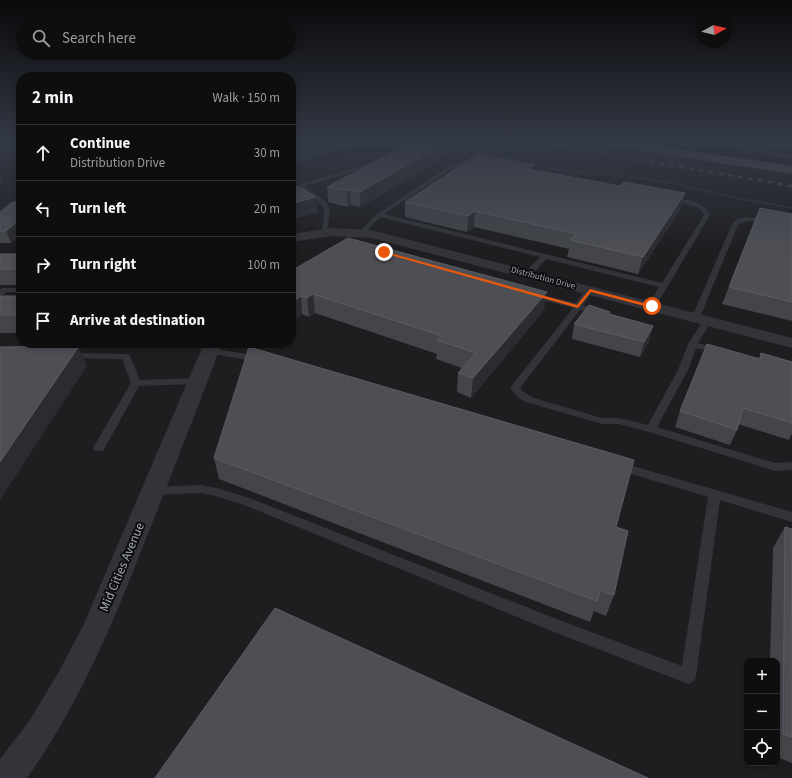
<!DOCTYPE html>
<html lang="en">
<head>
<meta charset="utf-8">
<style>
	:root { --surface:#0e0e0f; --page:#171718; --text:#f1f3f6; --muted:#9b9c9e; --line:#2e2e2f }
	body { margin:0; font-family:"Source Sans 3",sans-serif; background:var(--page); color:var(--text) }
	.controls { position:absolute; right:12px; bottom:12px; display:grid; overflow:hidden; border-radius:8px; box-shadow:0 2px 6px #0003 }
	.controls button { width:36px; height:36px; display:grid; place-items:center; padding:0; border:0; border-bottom:1px solid var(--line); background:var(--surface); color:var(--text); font:20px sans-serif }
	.compass { position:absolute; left:696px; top:12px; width:36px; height:36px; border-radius:50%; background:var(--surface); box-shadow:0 2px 6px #0003; rotate:82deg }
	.stop { position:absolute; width:12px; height:12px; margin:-9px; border:3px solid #ea580c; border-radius:50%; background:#fff }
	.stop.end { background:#ea580c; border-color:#fff; box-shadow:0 1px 4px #0008 }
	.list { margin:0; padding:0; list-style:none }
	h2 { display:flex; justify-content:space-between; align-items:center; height:52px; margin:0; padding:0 16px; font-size:17px }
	h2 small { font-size:13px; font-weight:400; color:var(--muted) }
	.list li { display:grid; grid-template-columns:26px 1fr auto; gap:12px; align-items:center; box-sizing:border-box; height:56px; padding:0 16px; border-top:1px solid var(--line) }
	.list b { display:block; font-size:15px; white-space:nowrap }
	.list p { margin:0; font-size:13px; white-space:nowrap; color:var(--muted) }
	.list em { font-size:13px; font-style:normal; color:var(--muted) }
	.icon { flex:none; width:22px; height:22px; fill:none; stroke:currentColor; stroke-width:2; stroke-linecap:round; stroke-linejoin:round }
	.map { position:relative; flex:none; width:792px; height:778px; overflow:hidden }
	.search { position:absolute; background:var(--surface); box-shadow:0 2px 6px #0003; left:16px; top:16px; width:280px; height:44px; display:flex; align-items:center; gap:10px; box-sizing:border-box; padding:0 14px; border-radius:22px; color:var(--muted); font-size:15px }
	.panel { position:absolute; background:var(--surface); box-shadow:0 2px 6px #0003; left:16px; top:72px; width:280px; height:276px; border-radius:16px }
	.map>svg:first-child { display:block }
	.built { fill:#1e1e21; fill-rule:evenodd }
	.water { fill:#283138 }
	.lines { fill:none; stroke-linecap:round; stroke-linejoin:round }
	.stream { fill:#283138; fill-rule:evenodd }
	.lane { fill:#333439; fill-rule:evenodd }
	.street { fill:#333439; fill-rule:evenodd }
	.primary { fill:#4f5158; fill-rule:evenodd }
	.rail-casing { stroke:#46484e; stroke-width:2.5 }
	.rail { stroke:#0d0d0f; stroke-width:1.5; stroke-dasharray:5; stroke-linecap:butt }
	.wall { fill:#434549 }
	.shaded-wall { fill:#2b2c2f }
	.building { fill:#4e4f55; stroke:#5b5d64 }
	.route { fill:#ea580c }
	.labels { text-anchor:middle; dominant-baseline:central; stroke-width:4; stroke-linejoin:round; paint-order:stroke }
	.far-street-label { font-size:9px; fill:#a3a9b5; stroke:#0d0d0f }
	.near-street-label { font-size:13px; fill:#a3a9b5; stroke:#0d0d0f }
</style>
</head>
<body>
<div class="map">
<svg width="792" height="778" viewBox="0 0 792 778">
	<rect width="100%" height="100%" fill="#121214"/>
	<path class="built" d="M0,142H21V343H291V170L366,152L398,151L419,142H612L792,171V778H0ZM747,661H777V763H747Z"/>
	<polygon class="water" points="291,142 345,142 351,144 350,146 321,154 323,157 291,165"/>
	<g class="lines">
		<polygon class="stream" points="430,142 441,142 494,149 510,157 555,168 589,173 617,173 677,183 731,196 792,207 792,209 731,198 677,185 617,175 589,175 555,170 508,159 493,151"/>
		<g class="lane">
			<polygon points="734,145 792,155 792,159 732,148"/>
			<polygon points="427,149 448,154 449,155 446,157 425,152 425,150"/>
			<path d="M468,160L482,163C477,165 463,165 456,166L384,214L662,283L704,215C698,202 679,204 667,201V199C681,197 704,201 710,215L656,306L652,309L648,306L659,287L546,259L531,276H525V272L540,257L380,217L364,233L359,232L377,214L452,164Z"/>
			<path d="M375,162L377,163V165L304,186C308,190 313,192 317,195C335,206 329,215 327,232L322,233L324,212L323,206L299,188L300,184Z"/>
			<path d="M746,217L762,218L792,224V228C776,224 752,215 738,225L700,317L696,320L693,319L692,317L732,224L737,219Z"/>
			<polygon points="2,288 21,288 21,292 7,292 0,297 0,290"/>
			<polygon points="587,288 593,288 594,290 583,305 602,310 603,312 599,315 580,310 520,388 525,393 534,398 602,418 619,418 648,425 678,370 688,344 705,318 711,318 712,320 698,343 722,349 724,351 719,354 696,348 688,370 657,427 775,463 792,462 792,470 775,471 649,432 619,424 602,424 526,402 517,397 510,388 573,308 531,297 530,295 534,293 576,303"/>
			<polygon points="210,348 259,356 264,359 259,362 207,353 205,351 207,349"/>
			<polygon points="70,353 129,354 140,380 197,378 202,381 197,384 139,386 103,451 95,451 93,448 131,383 122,359 67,358 65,356"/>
			<polygon points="619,462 792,512 792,522 720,500 696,676 694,681 688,684 544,628 244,505 216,496 201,493 154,495 150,494 148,491 150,488 154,487 201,485 217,488 252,499 554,618 682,666 708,497 615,469 613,466 615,463"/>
		</g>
		<g class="street">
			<polygon points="332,228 371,230 792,338 792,348 371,238 332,236 291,242 291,234"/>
			<path d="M204,343H222C196,412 169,481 142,549C110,630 78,706 27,778H0V759L30,720L58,673L83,626Z"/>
		</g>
		<polygon class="primary" points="601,142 631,142 792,166 792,174 606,145"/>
		<defs>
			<polyline id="rail" points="536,142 792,186"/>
		</defs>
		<use href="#rail" class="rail-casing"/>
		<use href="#rail" class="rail"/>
	</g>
	<g class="wall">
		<polygon points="763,142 792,142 792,149 762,145"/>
		<polygon points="440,160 360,207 351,205 348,207 328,202 327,187"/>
		<polygon points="534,165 534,170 620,186 685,193 681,208 638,274 567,257 569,249 474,227 467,232 405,217 405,202"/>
		<polygon points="291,183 318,212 296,218 291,215"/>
		<polygon points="21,202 21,234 11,243 0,243 0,212"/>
		<polygon points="792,214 792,321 722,304 729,287"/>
		<polygon points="21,254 21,285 0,285 0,255"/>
		<polygon points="291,271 544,310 471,398 457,392 458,373 462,368 436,359 437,354 315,313 309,317 302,314 294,321 291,320"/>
		<rect x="0" y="296" width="21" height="37"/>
		<polygon points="610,314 653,326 649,341 640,357 572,339 574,324"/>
		<polygon points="761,353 792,362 792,433 789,440 738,424 737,430 730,445 675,427 680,411 759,358"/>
		<polygon points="214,458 616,527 614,595 606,616 594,611 590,622 219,479"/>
		<polygon points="785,527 792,529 792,763 777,757 777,661 770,661 773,548"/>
	</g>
	<g class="shaded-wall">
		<polygon points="440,146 440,160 360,207 360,192"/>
		<polygon points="534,165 533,179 529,169"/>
		<polygon points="0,170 4,181 0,185"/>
		<polygon points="350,190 351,205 348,207 347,191"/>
		<polygon points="685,193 681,208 638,274 643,257"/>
		<polygon points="316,197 318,212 296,218 294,203"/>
		<polygon points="475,211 474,227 467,232 468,216"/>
		<polygon points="21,218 21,234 11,243 6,231"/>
		<polygon points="547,292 544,310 471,398 473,378"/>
		<polygon points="313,294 315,313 309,317 307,298"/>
		<polygon points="301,296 302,314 294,321 292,302"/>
		<polygon points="653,326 649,341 640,357 644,342"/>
		<polygon points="79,346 87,366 0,500 0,462"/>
	</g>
	<g class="building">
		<polygon points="412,142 420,142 440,146 360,192 350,190 347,191 327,187"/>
		<polygon points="478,154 534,165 529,169 620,186 624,182 685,193 643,257 570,240 576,234 475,211 468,216 405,202"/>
		<polygon points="291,183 316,197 294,203 291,201"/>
		<polygon points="12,202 21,202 21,218 6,231 0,231 0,212"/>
		<polygon points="760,208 792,214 792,302 729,287"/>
		<polygon points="348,238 547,292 473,378 458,373 476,353 437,340 442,336 313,294 307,298 301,296 292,302 291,302 291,271"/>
		<rect x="0" y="254" width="21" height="15"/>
		<rect x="0" y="296" width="21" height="19"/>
		<polygon points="589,305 610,312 609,314 653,326 644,342 574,324"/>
		<polygon points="707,344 760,359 761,353 792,362 792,423 743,408 737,430 680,411"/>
		<polygon points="79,346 0,462 0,347"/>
		<polygon points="249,347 634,460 616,527 628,531 614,595 600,590 597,601 214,458"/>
		<polygon points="785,527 792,529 792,737 783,734"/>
		<polygon points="275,608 648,778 155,778"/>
	</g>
	<linearGradient id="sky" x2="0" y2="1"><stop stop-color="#0a0a0b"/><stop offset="0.57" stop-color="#333945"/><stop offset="1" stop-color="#333945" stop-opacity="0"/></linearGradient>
	<rect width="792" height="251" fill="url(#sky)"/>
	<polygon class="route" points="383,251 577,305 590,289 655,306 652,308 591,292 578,308 383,253"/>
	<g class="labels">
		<g class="far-street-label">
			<text transform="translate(543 278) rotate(15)">Distribution Drive</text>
		</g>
		<g class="near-street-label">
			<text transform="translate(122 567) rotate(-67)">Mid Cities Avenue</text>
		</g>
	</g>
</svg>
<div class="controls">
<button>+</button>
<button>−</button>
<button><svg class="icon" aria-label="locate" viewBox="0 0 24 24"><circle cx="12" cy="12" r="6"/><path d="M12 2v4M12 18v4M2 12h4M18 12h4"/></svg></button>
</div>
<svg class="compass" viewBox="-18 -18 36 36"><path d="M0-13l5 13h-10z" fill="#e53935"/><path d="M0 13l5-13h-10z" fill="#9b9c9e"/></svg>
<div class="stop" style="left:652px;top:306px"></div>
<div class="stop end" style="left:384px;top:252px"></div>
<div class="search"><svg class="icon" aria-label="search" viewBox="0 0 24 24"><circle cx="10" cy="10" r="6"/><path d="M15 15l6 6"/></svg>Search here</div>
<section class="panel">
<h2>2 min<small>Walk · 150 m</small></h2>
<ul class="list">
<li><svg class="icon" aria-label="ahead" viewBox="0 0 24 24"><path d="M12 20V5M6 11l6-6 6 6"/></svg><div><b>Continue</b><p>Distribution Drive</p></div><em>30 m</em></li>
<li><svg class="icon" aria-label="left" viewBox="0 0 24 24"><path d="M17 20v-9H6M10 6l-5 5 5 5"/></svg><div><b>Turn left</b></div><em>20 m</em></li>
<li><svg class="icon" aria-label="right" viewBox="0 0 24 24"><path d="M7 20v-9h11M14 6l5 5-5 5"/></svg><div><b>Turn right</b></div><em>100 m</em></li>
<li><svg class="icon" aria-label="arrive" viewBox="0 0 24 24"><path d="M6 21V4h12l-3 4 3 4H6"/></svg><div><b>Arrive at destination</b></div></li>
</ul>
</section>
</div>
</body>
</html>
